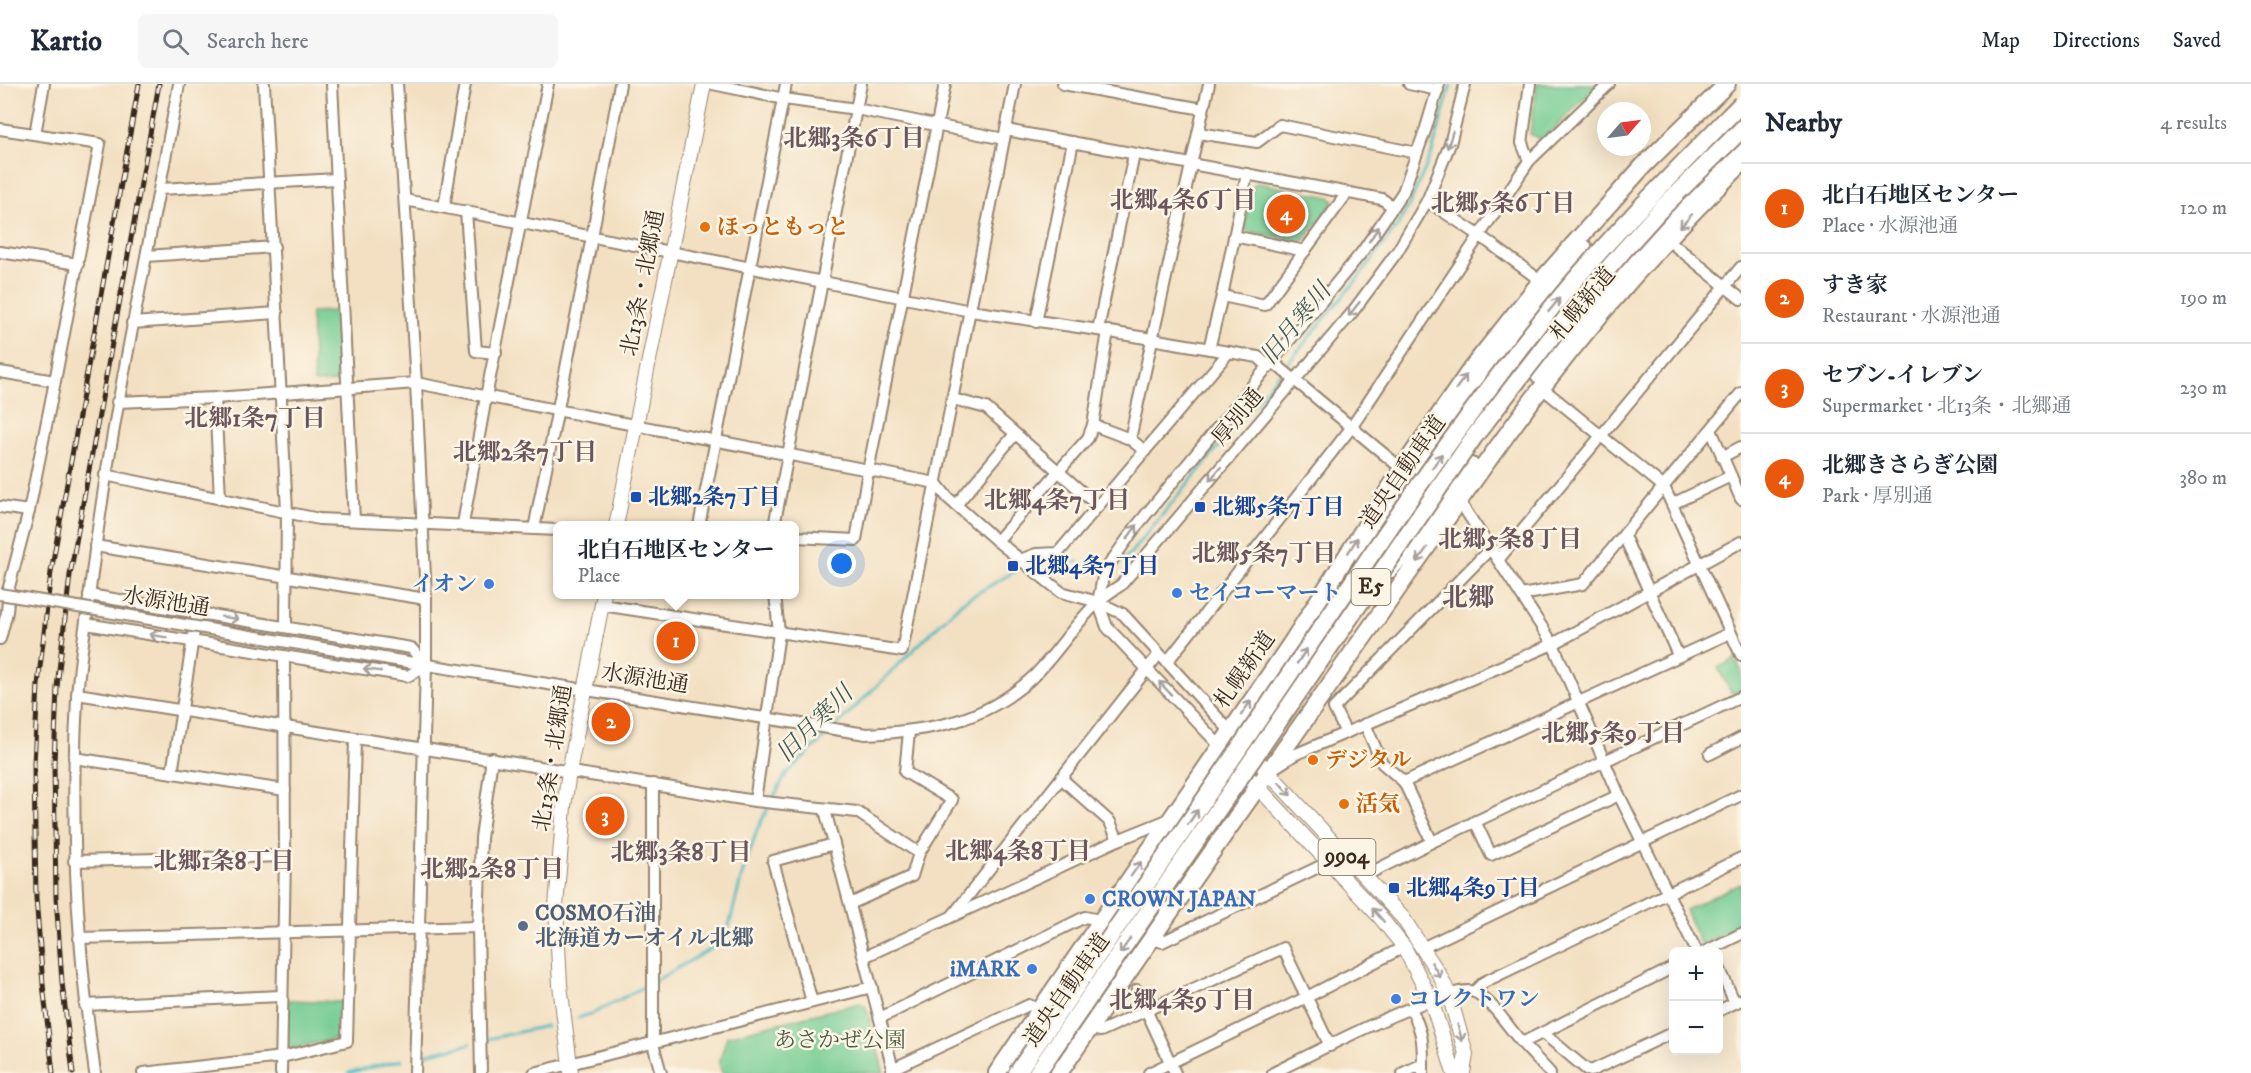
<!DOCTYPE html>
<html lang="en">
<head>
<meta charset="utf-8">
<style>
	:root { --surface:#fff; --page:#f6f6f7; --text:#1f2937; --muted:#747a83; --line:#e0e1e3; --accent:#ea580c }
	body { margin:0; font-family:"IM FELL DW Pica","Noto Serif JP",serif; background:var(--page); color:var(--text) }
	.controls { position:absolute; right:18px; bottom:18px; display:grid; overflow:hidden; border-radius:9px; box-shadow:0 6px 24px #0002 }
	.controls button { width:54px; height:54px; display:grid; place-items:center; padding:0; border:0; border-bottom:2px solid var(--line); background:var(--surface); color:var(--text); font:30px sans-serif }
	.compass { position:absolute; left:1597px; top:18px; width:54px; height:54px; border-radius:50%; background:var(--surface); box-shadow:0 6px 24px #0002; rotate:62deg }
	.you { position:absolute; left:842px; top:480px; width:21px; height:21px; margin:-15px; border:4px solid #fff; border-radius:50%; background:#1a73e8; box-shadow:0 0 0 9px #1a73e833 }
	.badge { display:grid; place-items:center; width:39px; height:39px; border-radius:50%; background:var(--accent); color:#fff; font-size:20px; font-weight:700 }
	.pin { position:absolute; translate:-50% -50%; border:3px solid #fff; box-shadow:0 2px 6px #0006 }
	.popup { position:absolute; left:553px; top:437px; width:246px; height:78px; box-sizing:border-box; display:grid; place-content:center; border-radius:9px; background:var(--surface); filter:drop-shadow(0 2px 4px #0005); font-size:20px; white-space:nowrap; color:var(--muted) }
	.popup b { font-size:22px; color:var(--text) }
	.popup::after { content:''; position:absolute; left:50%; top:100%; margin-left:-12px; border:12px solid transparent; border-top-color:var(--surface) }
	.list { margin:0; padding:0; list-style:none }
	h2 { display:flex; justify-content:space-between; align-items:center; height:78px; margin:0; padding:0 24px; font-size:26px }
	h2 small { font-size:20px; font-weight:400; color:var(--muted) }
	.list li { display:grid; grid-template-columns:39px 1fr auto; gap:18px; align-items:center; box-sizing:border-box; height:90px; padding:0 24px; border-top:2px solid var(--line) }
	.list b { display:block; font-size:22px; white-space:nowrap }
	.list p { margin:0; font-size:20px; white-space:nowrap; color:var(--muted) }
	.list em { font-size:20px; font-style:normal; color:var(--muted) }
	.icon { flex:none; width:33px; height:33px; fill:none; stroke:currentColor; stroke-width:2; stroke-linecap:round; stroke-linejoin:round }
	.map { position:relative; flex:none; width:1741px; height:989px; overflow:hidden }
	header { display:flex; align-items:center; gap:36px; box-sizing:border-box; height:84px; padding:0 30px; background:var(--surface); border-bottom:2px solid var(--line) }
	header strong { font-size:28px }
	nav { display:flex; gap:33px; margin-inline-start:auto; font-size:21px }
	.search { width:420px; height:54px; background:var(--page); display:flex; align-items:center; gap:15px; box-sizing:border-box; padding:0 21px; border-radius:9px; color:var(--muted); font-size:22px }
	main { display:flex }
	aside { flex:1; background:var(--surface) }
	.map>svg:first-child { display:block }
	.green { fill:#73cc93; stroke:#577b58; stroke-width:1.5 }
	.lines { fill:none; stroke-linecap:round; stroke-linejoin:round }
	.stream { stroke:#48b7c0; stroke-width:3 }
	.minor-casing { stroke:#978570; stroke-width:14 }
	.major-casing { stroke:#978570; stroke-width:16 }
	.highway-casing { stroke:#978570; stroke-width:20 }
	.minor { stroke:#fff; stroke-width:10 }
	.major { stroke:#fff; stroke-width:14 }
	.highway { stroke:#fff; stroke-width:16 }
	.rail-casing { stroke:#3b2a1e; stroke-width:5 }
	.rail { stroke:#fcf5e5; stroke-width:3; stroke-dasharray:9; stroke-linecap:butt }
	.minor-bridge-casing { stroke:#978570; stroke-width:14; stroke-linecap:butt }
	.highway-bridge-casing { stroke:#978570; stroke-width:20; stroke-linecap:butt }
	.minor-bridge { stroke:#fff; stroke-width:10 }
	.highway-bridge { stroke:#fff; stroke-width:16 }
	.oneway { stroke:#a79f9a }
	.food-dot { fill:#e8710a; stroke:#fcf5e5; stroke-width:2 }
	.transit-dot { fill:#1a4fb4; stroke:#fcf5e5; stroke-width:2 }
	.shop-dot { fill:#3f7fe0; stroke:#fcf5e5; stroke-width:2 }
	.service-dot { fill:#5c6f8a; stroke:#fcf5e5; stroke-width:2 }
	.labels { text-anchor:middle; dominant-baseline:central; stroke-width:5; stroke-linejoin:round; paint-order:stroke }
	.shield { fill:#fcf5e5; stroke:#75675a; stroke-width:1.5 }
	.shield-label { font-size:21px; font-weight:bold; fill:#3b2a1e }
	.food-label { font-size:22px; font-weight:bold; fill:#c56008; stroke:#fcf5e5; text-anchor:start }
	.street-label { font-size:22px; fill:#3b2a1e; stroke:#fcf5e5 }
	.transit-label { font-size:22px; font-weight:bold; fill:#164399; stroke:#fcf5e5; text-anchor:start }
	.shop-label { font-size:22px; font-weight:bold; fill:#366cbe; stroke:#fcf5e5; text-anchor:start }
	.service-label { font-size:22px; font-weight:bold; fill:#4e5e75; stroke:#fcf5e5; text-anchor:start }
	.park-label { font-size:22px; fill:#4c5b41; stroke:#fcf5e5 }
	.neighbourhood-label { font-size:24px; font-weight:bold; fill:#6b565e; stroke:#fcf5e5 }
	.water-label { font-size:24px; font-style:italic; fill:#405b57; stroke:#fcf5e5 }
	.quarter-label { font-size:26px; font-weight:bold; fill:#6b565e; stroke:#fcf5e5 }
</style>
</head>
<body>
<header>
<strong>Kartio</strong>
<div class="search"><svg class="icon" aria-label="search" viewBox="0 0 24 24"><circle cx="10" cy="10" r="6"/><path d="M15 15l6 6"/></svg>Search here</div>
<nav><a>Map</a><a>Directions</a><a>Saved</a></nav>
</header>
<main>
<div class="map">
<svg width="1741" height="989" viewBox="0 0 1741 989">
	<rect width="100%" height="100%" fill="#fcf5e5"/>
	<filter id="ink" filterUnits="userSpaceOnUse"><feTurbulence type="fractalNoise" baseFrequency=".0167" numOctaves="2"/><feDisplacementMap in="SourceGraphic" scale="12" xChannelSelector="R" yChannelSelector="G"/><feConvolveMatrix kernelMatrix="1 2 1 2 8 2 1 2 1" color-interpolation-filters="sRGB"/></filter>
	<filter id="wash" filterUnits="userSpaceOnUse"><feTurbulence type="fractalNoise" baseFrequency=".008" numOctaves="4" result="noise"/><feDisplacementMap in="SourceGraphic" scale="24" xChannelSelector="R" yChannelSelector="G"/><feGaussianBlur stdDeviation="1.35" result="paint"/><feColorMatrix in="noise" values="0 0 0 0 0 0 0 0 0 0 0 0 0 0 0 0 0 1.4 0 .05"/><feComposite in="paint" operator="in"/></filter>
	<g filter="url(#wash)">
		<rect width="100%" height="100%" fill="#f3e0c2"/>
		<g class="green">
			<polygon points="1537,0 1599,0 1542,56 1530,50"/>
			<polygon points="1257,99 1330,113 1334,118 1305,156 1301,157 1247,147 1244,143 1253,102"/>
			<polygon points="337,227 340,295 337,298 314,299 311,228"/>
			<polygon points="1735,575 1741,586 1741,606 1732,610 1718,584"/>
			<polygon points="1741,799 1741,842 1701,861 1685,826"/>
			<polygon points="288,916 343,918 342,950 338,954 290,965 288,961"/>
			<polygon points="860,919 866,923 884,989 722,989 719,979 727,952"/>
		</g>
		<g class="lines">
			<g class="stream">
				<polyline points="1045,477 1079,478"/>
				<polyline points="1124,477 1359,193 1398,141 1409,121 1432,69 1451,0"/>
				<polyline points="836,642 962,518 1017,486"/>
				<polyline points="772,716 787,689 831,647"/>
				<polyline points="655,897 719,860 728,846 742,791 757,746 769,722"/>
				<polyline points="578,934 594,929 649,900"/>
				<polyline points="488,955 546,942"/>
				<polyline points="422,971 470,960"/>
				<polyline points="348,989 402,976"/>
			</g>
		</g>
	</g>
	<g filter="url(#ink)">
		<g class="lines">
			<defs>
				<g id="minor">
					<polyline points="264,0 287,427 286,543"/>
					<polyline points="332,0 354,436"/>
					<polyline points="397,0 416,299 426,515 426,581 415,989"/>
					<polyline points="713,0 784,15 856,25 1004,55"/>
					<polyline points="1063,0 1203,25"/>
					<polyline points="1409,0 1438,6"/>
					<polyline points="0,45 100,60 55,297 29,427 9,503 7,528 0,555"/>
					<polyline points="1006,46 1382,115 1393,123"/>
					<polyline points="1198,49 1257,58 1280,41 1417,69"/>
					<polyline points="35,50 44,0"/>
					<polyline points="1529,77 1522,59 1530,0"/>
					<polyline points="160,105 337,95"/>
					<polyline points="405,116 971,227 1098,246 1258,273 1269,283"/>
					<polyline points="1427,117 1479,151 1541,197"/>
					<polyline points="444,123 465,0"/>
					<polyline points="466,127 476,267 496,269"/>
					<polyline points="1234,152 1305,167"/>
					<polyline points="1668,156 1741,215"/>
					<polyline points="0,168 78,180"/>
					<polyline points="147,172 274,163"/>
					<polyline points="1222,212 1265,221 1347,109"/>
					<polyline points="1036,238 1073,58"/>
					<polyline points="132,239 277,229"/>
					<polyline points="1098,246 1134,70"/>
					<polyline points="1209,265 1222,212 1247,90"/>
					<polyline points="1273,278 1402,385"/>
					<polyline points="0,288 55,297"/>
					<polyline points="1542,304 1664,403 1741,571"/>
					<polyline points="215,314 220,414"/>
					<polyline points="953,315 986,324 1098,422"/>
					<polyline points="117,318 215,314 416,299 936,399 948,414 997,457 1061,508 1098,518 1123,530 1230,647"/>
					<polyline points="1093,341 1130,355 1145,367"/>
					<polyline points="1711,346 1741,415"/>
					<polyline points="1130,355 1209,0"/>
					<polyline points="1722,373 1741,363"/>
					<polyline points="105,391 319,435 558,446"/>
					<polyline points="1460,418 1553,560 1619,711 1697,868"/>
					<polyline points="1672,420 1731,392"/>
					<polyline points="956,421 1015,350"/>
					<polyline points="0,423 29,427"/>
					<polyline points="463,440 486,313 548,0"/>
					<polyline points="699,442 786,0"/>
					<polyline points="774,442 861,0"/>
					<polyline points="534,445 592,153 620,0"/>
					<polyline points="1624,452 1678,571"/>
					<polyline points="795,453 856,456 868,387 945,0"/>
					<polyline points="997,457 1088,354 1093,341 1108,247"/>
					<polyline points="95,462 426,515"/>
					<polyline points="1020,476 1036,470 1058,469 1229,268"/>
					<polyline points="1498,476 1741,183"/>
					<polyline points="89,511 411,564 426,581"/>
					<polyline points="1521,511 1583,500 1741,309"/>
					<polyline points="602,521 902,567 1015,0"/>
					<polyline points="86,540 408,592 426,581"/>
					<path d="M389,575L866,650C931,647 986,638 1035,591C1058,568 1075,539 1099,517C1105,511 1113,506 1121,501L1351,230L1397,168L1427,117L1450,60L1465,0"/>
					<polyline points="1167,578 1351,344 1529,77 1609,0"/>
					<polyline points="77,610 755,717 857,728 919,769"/>
					<polyline points="1365,640 1382,679 1404,698 1432,758"/>
					<polyline points="1346,649 1334,624 1490,465"/>
					<polyline points="1220,662 1107,543 1098,518 1104,488 1135,444 1362,168 1403,108 1426,44 1439,0"/>
					<polyline points="1710,670 1741,654"/>
					<polyline points="74,674 285,706"/>
					<polyline points="1277,682 1294,671 1553,560 1741,458"/>
					<polyline points="172,689 197,528"/>
					<polyline points="1061,694 1110,738 1118,756"/>
					<polyline points="1404,698 1730,549"/>
					<polyline points="653,700 653,960 661,989"/>
					<polyline points="755,717 779,549 775,510"/>
					<polyline points="825,726 894,989"/>
					<polyline points="1475,737 1491,771 1619,711"/>
					<polyline points="74,777 285,772"/>
					<polyline points="1364,792 1432,758 1741,613"/>
					<polyline points="850,820 912,792 919,769 952,716 905,688 909,648"/>
					<polyline points="953,831 1159,570"/>
					<polyline points="79,854 478,843"/>
					<polyline points="1151,854 1162,858 1329,778"/>
					<polyline points="1422,864 1741,711"/>
					<polyline points="1704,868 1741,850"/>
					<polyline points="864,873 1118,756 1170,735"/>
					<polyline points="1718,881 1735,919"/>
					<polyline points="1137,906 1175,989"/>
					<polyline points="1474,908 1484,898 1741,774"/>
					<polyline points="812,918 773,777 834,760"/>
					<polyline points="85,921 281,912"/>
					<path d="M1411,924C1424,952 1423,959 1423,989"/>
					<polyline points="1718,927 1741,916"/>
					<polyline points="880,934 1085,833 1100,836"/>
					<polyline points="1089,945 1101,947 1283,864 1330,962"/>
					<polyline points="1543,949 1586,985 1591,987 1674,948"/>
					<polyline points="1522,959 1674,883"/>
					<polyline points="892,985 1029,921 1040,926"/>
					<path d="M95,989C77,864 70,739 77,614C79,580 85,547 89,514C109,341 148,171 179,0"/>
					<polyline points="143,989 282,973 347,957 355,655"/>
					<polyline points="281,989 285,772 284,572"/>
					<polyline points="481,989 478,843 481,754 492,674"/>
					<polyline points="534,989 872,903"/>
					<polyline points="1149,989 1307,913 1404,863"/>
					<path d="M1273,989C1302,975 1453,896 1475,908C1494,919 1508,943 1522,959C1531,969 1541,979 1550,989"/>
					<polyline points="1403,989 1423,980"/>
				</g>
				<g id="major">
					<polyline points="616,442 704,0"/>
					<polyline points="1248,666 1403,834 1439,890 1449,910 1466,970 1463,989"/>
					<polyline points="1225,668 1380,833 1404,863 1431,916 1454,989"/>
					<polyline points="571,989 560,901 556,823 564,722 569,688 604,510"/>
				</g>
				<g id="highway">
					<polyline points="1539,291 1563,258 1662,139 1741,64"/>
					<path d="M1363,474C1376,448 1391,423 1407,399C1459,315 1522,239 1584,164"/>
					<polyline points="1389,486 1413,461 1471,382"/>
					<polyline points="997,989 1290,561 1402,385 1471,285 1541,197 1644,81 1727,0"/>
					<path d="M1059,989C1164,835 1272,682 1380,530C1433,455 1484,379 1540,306C1601,226 1669,150 1741,80"/>
				</g>
			</defs>
			<use href="#minor" class="minor-casing"/>
			<use href="#major" class="major-casing"/>
			<use href="#highway" class="highway-casing"/>
			<use href="#minor" class="minor"/>
			<use href="#major" class="major"/>
			<use href="#highway" class="highway"/>
			<defs>
				<g id="rail">
					<polyline points="53,989 43,900 36,814 34,680 38,601 51,488 139,0"/>
					<polyline points="73,989 62,898 56,813 54,680 57,603 70,491 159,0"/>
				</g>
			</defs>
			<use href="#rail" class="rail-casing"/>
			<use href="#rail" class="rail"/>
			<defs>
				<polyline id="minor-bridge" points="0,510 389,575"/>
				<g id="highway-bridge">
					<path d="M1017,989C1110,854 1203,718 1295,582C1380,458 1463,332 1558,216C1615,147 1678,84 1741,20"/>
					<polyline points="1037,989 1474,353 1570,229 1624,166 1660,126 1741,46"/>
				</g>
			</defs>
			<use href="#minor-bridge" class="minor-bridge-casing"/>
			<use href="#highway-bridge" class="highway-bridge-casing"/>
			<use href="#minor-bridge" class="minor-bridge"/>
			<use href="#highway-bridge" class="highway-bridge"/>
		</g>
		<defs><path id="oneway-shaft" d="M-6 0H5M1.5-3L5.5 0L1.5 3" fill="none" stroke-width="1.6" stroke-linecap="round" stroke-linejoin="round" transform="scale(1.5)"/></defs>
		<g class="oneway">
			<use href="#oneway-shaft" transform="translate(1450 56) rotate(107)"/>
			<use href="#oneway-shaft" transform="translate(1686 137) rotate(132)"/>
			<use href="#oneway-shaft" transform="translate(1374 150) rotate(-56)"/>
			<use href="#oneway-shaft" transform="translate(1554 221) rotate(-51)"/>
			<use href="#oneway-shaft" transform="translate(1354 225) rotate(128)"/>
			<use href="#oneway-shaft" transform="translate(1461 298) rotate(-54)"/>
			<use href="#oneway-shaft" transform="translate(1437 377) rotate(-55)"/>
			<use href="#oneway-shaft" transform="translate(1215 390) rotate(130)"/>
			<use href="#oneway-shaft" transform="translate(1132 448) rotate(-54)"/>
			<use href="#oneway-shaft" transform="translate(1353 461) rotate(-58)"/>
			<use href="#oneway-shaft" transform="translate(1422 471) rotate(125)"/>
			<use href="#oneway-shaft" transform="translate(230 534) rotate(9)"/>
			<use href="#oneway-shaft" transform="translate(158 552) rotate(-171)"/>
			<use href="#oneway-shaft" transform="translate(1302 572) rotate(-56)"/>
			<use href="#oneway-shaft" transform="translate(372 586) rotate(-171)"/>
			<use href="#oneway-shaft" transform="translate(1165 604) rotate(-133)"/>
			<use href="#oneway-shaft" transform="translate(1246 624) rotate(-55)"/>
			<use href="#oneway-shaft" transform="translate(1285 705) rotate(48)"/>
			<use href="#oneway-shaft" transform="translate(1193 733) rotate(-56)"/>
			<use href="#oneway-shaft" transform="translate(1136 785) rotate(-55)"/>
			<use href="#oneway-shaft" transform="translate(1378 831) rotate(-131)"/>
			<use href="#oneway-shaft" transform="translate(1125 862) rotate(125)"/>
			<use href="#oneway-shaft" transform="translate(1436 886) rotate(59)"/>
			<use href="#oneway-shaft" transform="translate(1460 949) rotate(74)"/>
		</g>
	</g>
	<g class="food-dot">
		<circle cx="705" cy="143" r="6"/>
		<circle cx="1313" cy="676" r="6"/>
		<circle cx="1344" cy="720" r="6"/>
	</g>
	<g class="transit-dot">
		<rect x="630" y="407" width="12" height="12" rx="3"/>
		<rect x="1194" y="417" width="12" height="12" rx="3"/>
		<rect x="1007" y="476" width="12" height="12" rx="3"/>
		<rect x="1388" y="798" width="12" height="12" rx="3"/>
	</g>
	<g class="shop-dot">
		<circle cx="489" cy="500" r="6"/>
		<circle cx="1177" cy="509" r="6"/>
		<circle cx="1090" cy="815" r="6"/>
		<circle cx="1032" cy="885" r="6"/>
		<circle cx="1396" cy="915" r="6"/>
	</g>
	<circle class="service-dot" cx="523" cy="842" r="6"/>
	<g class="labels">
		<g class="shield">
			<rect x="1351.5" y="485" width="39" height="36" rx="4.5"/>
			<rect x="1318.5" y="755" width="57" height="36" rx="4.5"/>
		</g>
		<g class="shield-label">
			<text x="1371" y="503">E5</text>
			<text x="1347" y="773">9904</text>
		</g>
		<g class="food-label">
			<text x="717" y="143">ほっともっと</text>
			<text x="1325" y="676">デジタル</text>
			<text x="1356" y="720">活気</text>
		</g>
		<g class="street-label">
			<text transform="translate(643 199) rotate(-79)">北13条・北郷通</text>
			<text transform="translate(1583 220) rotate(-50)">札幌新道</text>
			<text transform="translate(1238 333) rotate(-50)">厚別通</text>
			<text transform="translate(1403 388) rotate(-55)">道央自動車道</text>
			<text transform="translate(166 518) rotate(9)">水源池通</text>
			<text transform="translate(1245 586) rotate(-55)">札幌新道</text>
			<text transform="translate(645 595) rotate(9)">水源池通</text>
			<text transform="translate(553 674) rotate(-81)">北13条・北郷通</text>
			<text transform="translate(1067 906) rotate(-55)">道央自動車道</text>
		</g>
		<g class="transit-label">
			<text x="648" y="413">北郷2条7丁目</text>
			<text x="1212" y="423">北郷5条7丁目</text>
			<text x="1025" y="482">北郷4条7丁目</text>
			<text x="1406" y="804">北郷4条9丁目</text>
		</g>
		<g class="shop-label">
			<text x="477" y="500" text-anchor="end">イオン</text>
			<text x="1189" y="509">セイコーマート</text>
			<text x="1102" y="815">CROWN JAPAN</text>
			<text x="1020" y="885" text-anchor="end">iMARK</text>
			<text x="1408" y="915">コレクトワン</text>
		</g>
		<g class="service-label">
			<text x="535" y="829">COSMO石油<tspan x="535" dy="25">北海道カーオイル北郷</tspan></text>
		</g>
		<g class="park-label">
			<text x="840" y="956">あさかぜ公園</text>
		</g>
		<g class="neighbourhood-label">
			<text x="854" y="55">北郷3条6丁目</text>
			<text x="1183" y="117">北郷4条6丁目</text>
			<text x="1503" y="120">北郷5条6丁目</text>
			<text x="255" y="335">北郷1条7丁目</text>
			<text x="525" y="369">北郷2条7丁目</text>
			<text x="1057" y="417">北郷4条7丁目</text>
			<text x="1510" y="456">北郷5条8丁目</text>
			<text x="1264" y="470">北郷5条7丁目</text>
			<text x="1613" y="650">北郷5条9丁目</text>
			<text x="1018" y="768">北郷4条8丁目</text>
			<text x="681" y="769">北郷3条8丁目</text>
			<text x="224" y="778">北郷1条8丁目</text>
			<text x="492" y="786">北郷2条8丁目</text>
			<text x="1182" y="917">北郷4条9丁目</text>
		</g>
		<g class="water-label">
			<text transform="translate(1296 240) rotate(-51)">旧月寒川</text>
			<text transform="translate(815 640) rotate(-45)">旧月寒川</text>
		</g>
		<g class="quarter-label">
			<text x="1468" y="514">北郷</text>
		</g>
	</g>
</svg>
<div class="controls">
<button>+</button>
<button>−</button>
</div>
<svg class="compass" viewBox="-18 -18 36 36"><path d="M0-13l5 13h-10z" fill="#e53935"/><path d="M0 13l5-13h-10z" fill="#747a83"/></svg>
<div class="you"></div>
<div class="pin badge" style="left:676px;top:557px">1</div>
<div class="popup"><b>北白石地区センター</b>Place</div>
<div class="pin badge" style="left:611px;top:638px">2</div>
<div class="pin badge" style="left:605px;top:732px">3</div>
<div class="pin badge" style="left:1286px;top:130px">4</div>
</div>
<aside>
<h2>Nearby<small>4 results</small></h2>
<ul class="list">
<li><span class="badge">1</span><div><b>北白石地区センター</b><p>Place · 水源池通</p></div><em>120 m</em></li>
<li><span class="badge">2</span><div><b>すき家</b><p>Restaurant · 水源池通</p></div><em>190 m</em></li>
<li><span class="badge">3</span><div><b>セブン-イレブン</b><p>Supermarket · 北13条・北郷通</p></div><em>230 m</em></li>
<li><span class="badge">4</span><div><b>北郷きさらぎ公園</b><p>Park · 厚別通</p></div><em>380 m</em></li>
</ul>
</aside>
</main>
</body>
</html>
